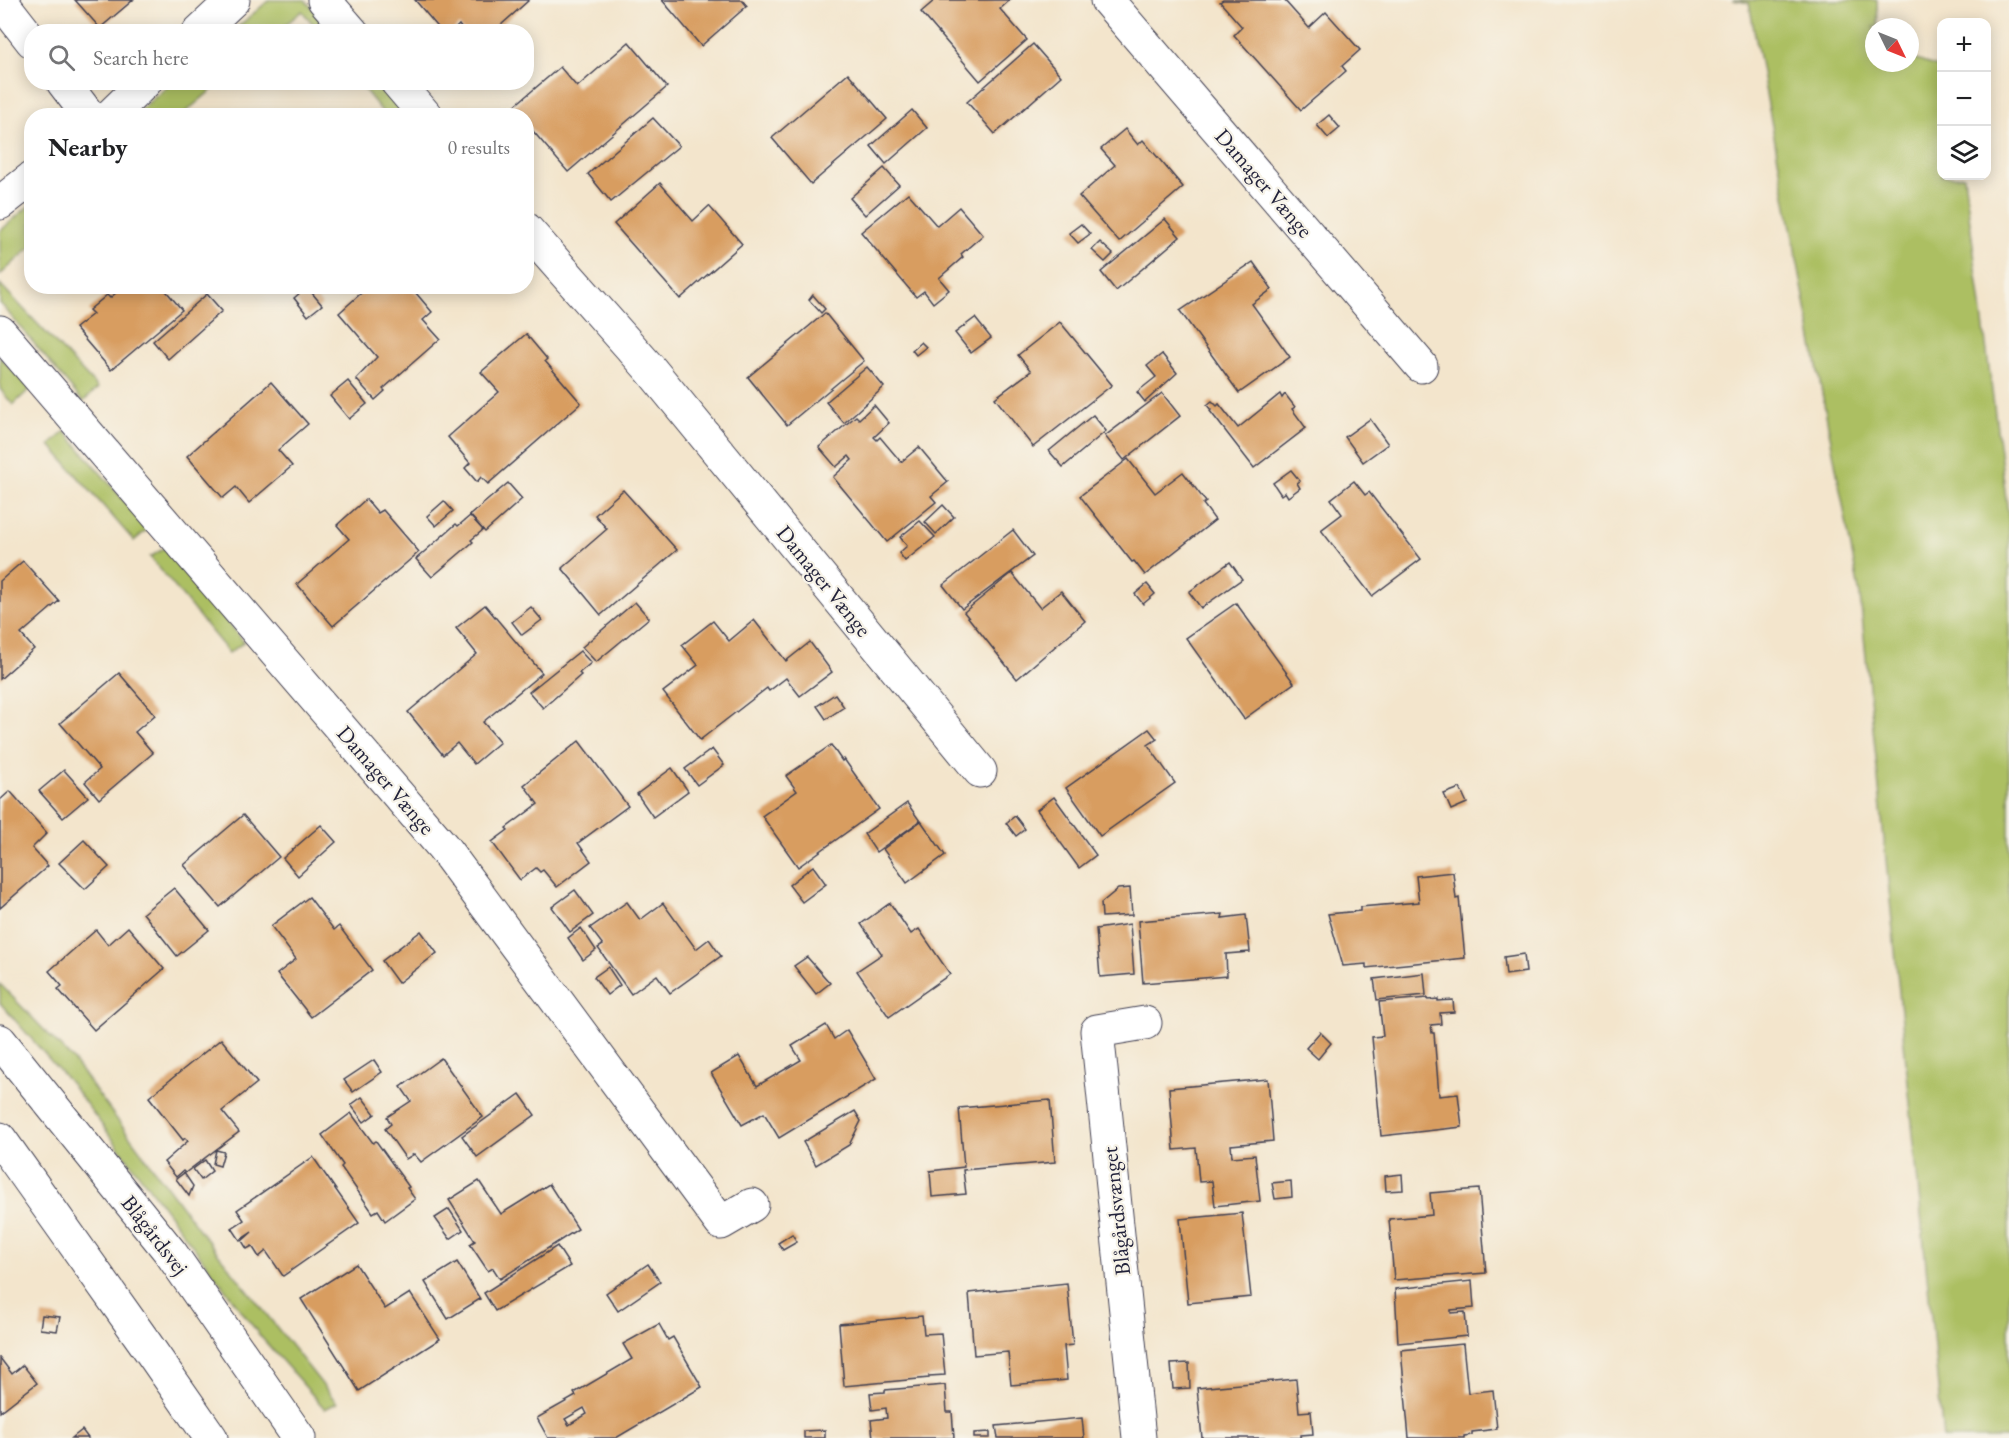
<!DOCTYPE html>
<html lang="en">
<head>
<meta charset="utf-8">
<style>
	:root { --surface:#fff; --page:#f6f6f6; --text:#202124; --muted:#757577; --line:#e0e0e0 }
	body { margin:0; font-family:"EB Garamond",serif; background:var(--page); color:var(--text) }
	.controls { position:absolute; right:18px; top:18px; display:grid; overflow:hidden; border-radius:12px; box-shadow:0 3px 15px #0003 }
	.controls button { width:54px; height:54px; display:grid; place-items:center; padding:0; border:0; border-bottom:2px solid var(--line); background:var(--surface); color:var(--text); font:30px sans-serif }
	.compass { position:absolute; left:1865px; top:18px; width:54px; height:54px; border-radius:50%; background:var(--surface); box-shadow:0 3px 15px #0003; rotate:133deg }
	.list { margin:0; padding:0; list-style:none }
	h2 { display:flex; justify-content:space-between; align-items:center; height:78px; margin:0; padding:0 24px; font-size:26px }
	h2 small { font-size:20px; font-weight:400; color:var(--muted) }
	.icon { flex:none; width:33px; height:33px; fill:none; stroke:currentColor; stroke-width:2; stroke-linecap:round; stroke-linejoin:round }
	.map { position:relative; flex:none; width:2009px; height:1438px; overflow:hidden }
	.search { position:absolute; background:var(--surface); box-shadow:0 3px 15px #0003; left:24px; top:24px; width:510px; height:66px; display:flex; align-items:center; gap:15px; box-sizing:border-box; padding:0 21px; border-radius:24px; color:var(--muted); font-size:22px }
	.panel { position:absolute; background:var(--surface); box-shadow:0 3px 15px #0003; left:24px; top:108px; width:510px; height:186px; border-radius:24px }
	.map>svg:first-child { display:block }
	.green { fill:#acbf62; stroke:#67704e; stroke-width:1.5 }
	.building { fill:#d89d60; fill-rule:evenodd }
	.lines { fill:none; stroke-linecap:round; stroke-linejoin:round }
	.minor-casing { stroke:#413f51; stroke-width:35 }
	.minor { stroke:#fff; stroke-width:33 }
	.labels { text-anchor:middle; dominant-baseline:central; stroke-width:4.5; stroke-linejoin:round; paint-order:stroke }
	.street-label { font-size:22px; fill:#22223b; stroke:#f7f3e8 }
</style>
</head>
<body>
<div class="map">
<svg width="2009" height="1438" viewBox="0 0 2009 1438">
	<rect width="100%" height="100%" fill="#f7f3e8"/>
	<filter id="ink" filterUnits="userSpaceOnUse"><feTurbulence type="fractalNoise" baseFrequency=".0167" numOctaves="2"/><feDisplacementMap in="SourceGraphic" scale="12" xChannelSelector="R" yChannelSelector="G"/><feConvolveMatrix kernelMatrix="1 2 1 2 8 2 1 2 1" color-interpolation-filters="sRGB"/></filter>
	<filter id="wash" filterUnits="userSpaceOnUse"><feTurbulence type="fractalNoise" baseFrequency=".008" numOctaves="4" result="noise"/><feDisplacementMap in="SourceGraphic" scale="24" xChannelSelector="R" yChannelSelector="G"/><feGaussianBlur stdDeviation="1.35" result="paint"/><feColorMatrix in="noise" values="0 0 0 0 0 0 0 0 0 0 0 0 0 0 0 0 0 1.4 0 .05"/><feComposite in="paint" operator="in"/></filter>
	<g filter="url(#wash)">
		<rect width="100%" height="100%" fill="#f3e5cc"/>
		<g class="green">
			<polygon points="269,0 305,0 333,31 319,31 302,11 278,31 232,32"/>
			<polygon points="1733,0 1877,0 1878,27 1874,27 1874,63 1910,63 1910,58 1941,68 1942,176 1964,176 2009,521 2009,1438 1943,1438 1860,596 1749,3"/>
			<polygon points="173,82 220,83 182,115 134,115"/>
			<polygon points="359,83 379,83 409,115 385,115"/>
			<polygon points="31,204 31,247 0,275 0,231"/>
			<polygon points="0,284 98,388 83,402 0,303"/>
			<polygon points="0,357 30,389 13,405 0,389"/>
			<polygon points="65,431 148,529 134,541 50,445"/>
			<polygon points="166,547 244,642 229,653 150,557"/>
			<polygon points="0,984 72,1059 201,1232 337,1403 325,1409 261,1337 72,1085 0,1003"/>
		</g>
		<g id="blocks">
			<g class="building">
				<polygon points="75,0 133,0 100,28"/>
				<polygon points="415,0 529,0 493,32 464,32 459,25 452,32 442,32"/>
				<polygon points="662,0 742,0 747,6 701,46"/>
				<polygon points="935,0 1010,0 1000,9 1027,40 980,81 921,12"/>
				<polygon points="1223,0 1284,0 1309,28 1326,12 1360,50 1342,66 1346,71 1301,110 1234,35 1242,27 1220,2"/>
				<polygon points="629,42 667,87 568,172 526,123 526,116 520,116 513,107 560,67 577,87"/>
				<polygon points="1033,44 1061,76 995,134 967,102"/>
				<polygon points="848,73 887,119 811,184 772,138"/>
				<polygon points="912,110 927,128 886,164 871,146"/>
				<polygon points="1329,115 1340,128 1328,138 1317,125"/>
				<polygon points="653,118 679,146 611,202 588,174"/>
				<polygon points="1125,129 1138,145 1143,140 1183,187 1119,242 1079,196 1115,165 1101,149"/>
				<polygon points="884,168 899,185 865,215 850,198"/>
				<polygon points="660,183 693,221 709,206 742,244 680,299 614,224"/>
				<polygon points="908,193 937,226 959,207 983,235 961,254 963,257 939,278 949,290 933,303 924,291 916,297 861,232"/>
				<polygon points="1165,219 1180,237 1116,291 1101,272"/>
				<polygon points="1081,224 1090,234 1078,243 1069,233"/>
				<polygon points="1100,242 1113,254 1105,262 1092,250"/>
				<polygon points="1253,262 1272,289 1252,304 1290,357 1239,393 1180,311"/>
				<polygon points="124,286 162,286 182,310 111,370 75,328 93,314 89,310 107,295 110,298"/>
				<polygon points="369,286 410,286 432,312 423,320 440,339 383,389 385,391 375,400 356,379 377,357 339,313"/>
				<polygon points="307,287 322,305 308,316 294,298"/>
				<polygon points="207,294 222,311 168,359 153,341"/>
				<polygon points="813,295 825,309 821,313 809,300"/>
				<polygon points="825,313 864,361 787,425 748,377"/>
				<polygon points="975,318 991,338 971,353 955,333"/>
				<polygon points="1060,322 1112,385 1033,447 995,398 1031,371 1018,355"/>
				<polygon points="526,334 547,359 545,361 581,403 488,484 481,477 477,482 465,468 470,463 448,437 499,392 481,372"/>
				<polygon points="921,342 926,347 916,355 912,350"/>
				<polygon points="1162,354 1177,373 1145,402 1137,392 1156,377 1147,366"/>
				<polygon points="867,367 884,387 844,423 826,402"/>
				<polygon points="348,381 367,404 349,419 330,396"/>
				<polygon points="271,382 308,424 278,450 292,466 249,503 236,487 223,498 187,456"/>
				<polygon points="1162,393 1180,416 1124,460 1105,436"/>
				<polygon points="1280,394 1282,398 1285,394 1295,407 1292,409 1306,428 1254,468 1210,411 1211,410 1207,405 1212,401 1217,406 1219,404 1238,428"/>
				<polygon points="874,405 889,423 874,437 877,440 880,437 901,462 919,447 948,482 931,496 936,502 887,542 833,477 852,460 849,456 836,467 819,447 856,416 859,419"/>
				<polygon points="1093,415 1106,431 1063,467 1049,451"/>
				<polygon points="1370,419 1388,444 1363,462 1345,437"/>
				<polygon points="1128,459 1155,493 1183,472 1206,502 1203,504 1215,520 1145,575 1134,561 1132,562 1080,496"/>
				<polygon points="1291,470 1300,481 1297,483 1300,488 1288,497 1285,492 1281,495 1273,483"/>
				<polygon points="1354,481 1365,495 1369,492 1421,559 1372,596 1321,530 1342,514 1331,499"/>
				<polygon points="508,483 522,499 485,532 470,515"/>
				<polygon points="623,490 677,550 601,615 562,568 607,529 595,515"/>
				<polygon points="366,499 378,513 383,510 419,552 333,626 297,584 349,539 337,525"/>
				<polygon points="444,501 453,511 436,526 427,516"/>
				<polygon points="943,505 954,517 936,534 925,522"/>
				<polygon points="470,516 483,530 471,540 473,542 432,577 416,559 456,524 458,526"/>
				<polygon points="920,521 935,537 905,561 899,553 907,546 900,537"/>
				<polygon points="1013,530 1033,556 962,609 943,585"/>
				<polygon points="23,561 59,601 21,634 34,649 0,679 0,581"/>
				<polygon points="1230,562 1242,579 1201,608 1189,592"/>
				<polygon points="1012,573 1040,608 1061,591 1085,621 1017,679 964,612"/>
				<polygon points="1147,584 1155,594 1143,604 1135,594"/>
				<polygon points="635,602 649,618 596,662 582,647"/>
				<polygon points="1236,603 1294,683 1244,719 1186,638"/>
				<polygon points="485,605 542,673 483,722 500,742 474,764 457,743 443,755 408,712 477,654 456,628"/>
				<polygon points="531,607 542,620 522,635 512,622"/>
				<polygon points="754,620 786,661 810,642 832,672 800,696 786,678 769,691 767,688 700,740 663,692 698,665 682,645 713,621 729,641"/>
				<polygon points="580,651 591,663 579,673 581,675 543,708 529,692"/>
				<polygon points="119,673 155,715 135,732 153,753 99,799 85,782 100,769 60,723"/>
				<polygon points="835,694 844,707 826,719 817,706"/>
				<polygon points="1149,729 1157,739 1148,745 1175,783 1100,836 1066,788"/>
				<polygon points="579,741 628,806 578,843 591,861 557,887 543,870 540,872 536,868 520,880 492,842 508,830 506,828 538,804 524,785"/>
				<polygon points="831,745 842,761 844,759 879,809 798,867 762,816 797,791 786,776"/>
				<polygon points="712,749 724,765 697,785 685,769"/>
				<polygon points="672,768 688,791 653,817 637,794"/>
				<polygon points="64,770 88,797 63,818 39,791"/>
				<polygon points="1460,788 1467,803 1451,810 1444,794"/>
				<polygon points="10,791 47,833 32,848 48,866 0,908 0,800"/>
				<polygon points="1054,797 1096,855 1079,868 1037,810"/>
				<polygon points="907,803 920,821 876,852 864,834"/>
				<polygon points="243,815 279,857 220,907 184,865"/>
				<polygon points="1015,816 1025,829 1016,836 1006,823"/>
				<polygon points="921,821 945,855 907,883 883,849"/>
				<polygon points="321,825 336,842 298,876 283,858"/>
				<polygon points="84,840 109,867 85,889 59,863"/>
				<polygon points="813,866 826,884 802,902 789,885"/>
				<polygon points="1453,872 1456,899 1459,898 1465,958 1366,968 1366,964 1343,966 1328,914 1360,911 1360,907 1419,902 1416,876"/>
				<polygon points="174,888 209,930 177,956 143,913"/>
				<polygon points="1130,888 1132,915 1102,917 1101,903 1118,889"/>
				<polygon points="575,890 593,915 570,932 552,907"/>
				<polygon points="309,897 334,930 339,926 372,970 311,1017 277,974 296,959 271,926"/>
				<polygon points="627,902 640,920 663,903 696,949 709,939 721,956 670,993 657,975 631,994 598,948 603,945 590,928"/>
				<polygon points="890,903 911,934 919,929 950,974 889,1017 857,971 882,954 861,924"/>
				<polygon points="1223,914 1222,918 1246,915 1250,952 1226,954 1227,976 1143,983 1138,921"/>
				<polygon points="1130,924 1134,974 1100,977 1096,929"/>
				<polygon points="128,927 164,969 94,1030 58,989 62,986 49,971 96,930 108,945"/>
				<polygon points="581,928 596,950 583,960 568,938"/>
				<polygon points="421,931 437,953 398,983 382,961"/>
				<polygon points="1524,954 1526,972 1506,975 1504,957"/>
				<polygon points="807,957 830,983 816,994 794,966"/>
				<polygon points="608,967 620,985 607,995 594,977"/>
				<polygon points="1424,973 1426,995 1377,1000 1374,979"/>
				<polygon points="1428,998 1428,1000 1438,999 1438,1001 1453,1000 1454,1012 1440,1013 1441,1024 1431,1025 1432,1033 1434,1033 1439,1096 1458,1094 1462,1127 1381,1136 1372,1037 1383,1036 1379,1002"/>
				<polygon points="826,1025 834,1039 847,1030 876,1079 779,1138 764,1113 742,1125 711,1073 739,1056 757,1086 801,1060 792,1046"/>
				<polygon points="1320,1032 1331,1043 1318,1059 1306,1048"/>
				<polygon points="221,1039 257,1083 222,1111 239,1132 185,1173 183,1171 176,1177 164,1162 188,1141 185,1138 183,1140 149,1097"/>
				<polygon points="441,1058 483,1117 421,1162 414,1154 406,1159 385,1129 391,1124 387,1117 411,1101 401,1087"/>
				<polygon points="374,1060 382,1072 353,1092 344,1080"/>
				<polygon points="1268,1079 1273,1141 1231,1145 1232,1157 1255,1155 1260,1201 1215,1206 1212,1181 1199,1182 1196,1148 1174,1150 1169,1088"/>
				<polygon points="520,1094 535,1115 477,1157 462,1136"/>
				<polygon points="362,1097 375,1114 364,1122 351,1105"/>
				<polygon points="1050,1100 1055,1162 963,1170 966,1194 932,1197 930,1171 964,1167 959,1108"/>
				<polygon points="855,1111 861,1121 849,1145 816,1165 803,1142"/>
				<polygon points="351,1113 373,1143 376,1141 409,1187 407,1188 415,1199 385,1221 378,1210 373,1213 341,1167 343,1165 322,1135"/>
				<polygon points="216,1150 224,1152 220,1166 213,1164"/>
				<polygon points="313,1157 359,1223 283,1276 266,1251 259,1257 252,1246 247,1249 242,1241 252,1232 240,1240 232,1228 244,1220 237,1210"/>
				<polygon points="205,1160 212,1171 201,1180 193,1169"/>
				<polygon points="184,1173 193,1186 189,1196 176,1179"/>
				<polygon points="1402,1174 1403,1190 1386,1191 1385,1176"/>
				<polygon points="479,1181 501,1214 549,1184 578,1229 500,1279 493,1268 488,1271 470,1244 475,1241 449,1200"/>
				<polygon points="1291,1181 1292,1197 1275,1199 1272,1183"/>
				<polygon points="1479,1189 1486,1273 1394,1280 1389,1219 1432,1215 1430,1193"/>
				<polygon points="449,1209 463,1230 450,1239 435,1218"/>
				<polygon points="1242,1213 1251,1297 1188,1303 1180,1219"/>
				<polygon points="792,1234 797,1242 783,1250 778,1243"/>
				<polygon points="557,1246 570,1266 495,1311 484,1293"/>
				<polygon points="457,1262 480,1299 448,1319 425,1282"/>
				<polygon points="356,1264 385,1309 410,1293 440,1339 359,1391 301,1299"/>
				<polygon points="648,1264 660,1282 618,1311 606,1293"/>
				<polygon points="1472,1281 1474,1308 1451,1310 1451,1313 1465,1312 1467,1336 1398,1343 1395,1289"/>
				<polygon points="1067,1283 1073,1345 1064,1346 1067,1380 1011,1385 1008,1352 974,1355 969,1293"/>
				<polygon points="42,1315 60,1317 57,1331 40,1329"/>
				<polygon points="922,1316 924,1334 941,1333 945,1375 929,1376 929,1378 844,1386 839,1324"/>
				<path d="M659,1324L668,1340L673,1337L702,1387L616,1438H548L537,1418L576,1396L574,1393L632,1359L623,1344ZM584,1408L587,1414L569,1425L565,1419Z"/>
				<polygon points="1463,1344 1468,1393 1493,1390 1497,1429 1472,1432 1472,1435 1464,1436 1464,1438 1409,1438 1401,1350"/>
				<polygon points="0,1358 12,1374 23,1365 37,1383 0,1412"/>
				<polygon points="1189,1363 1190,1388 1173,1389 1171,1364"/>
				<polygon points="1296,1379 1299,1412 1311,1411 1313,1434 1301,1435 1301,1438 1202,1438 1197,1388"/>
				<polygon points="945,1385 947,1412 952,1412 954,1438 873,1438 871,1420 887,1418 886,1408 872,1410 870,1393 885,1392 885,1390"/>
				<polygon points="1082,1418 1084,1438 998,1438 996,1426"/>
				<polygon points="82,1430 88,1438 72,1438"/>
				<polygon points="825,1430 825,1438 804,1438 804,1431"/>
				<polygon points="990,1432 990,1438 974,1438 974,1433"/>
			</g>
		</g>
	</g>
	<g filter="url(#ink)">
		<use href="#blocks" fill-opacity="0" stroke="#413f51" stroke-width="1.5"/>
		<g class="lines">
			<defs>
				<g id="minor">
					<polyline points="0,0 32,41"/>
					<polyline points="324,0 352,32"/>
					<polyline points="1107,0 1421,366"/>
					<polyline points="199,32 233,0"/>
					<polyline points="63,82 89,116"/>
					<polyline points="397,82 426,116"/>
					<polyline points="110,116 145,82"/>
					<polyline points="0,203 32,178"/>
					<polyline points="526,229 651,370 980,771"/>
					<polyline points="0,332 443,847 721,1223 752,1205"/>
					<polyline points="0,1041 170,1252 299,1438"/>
					<polyline points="0,1139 145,1343 211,1438"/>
					<polyline points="1139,1438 1097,1031 1145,1023"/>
				</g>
			</defs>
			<use href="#minor" class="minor-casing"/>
			<use href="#minor" class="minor"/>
		</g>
	</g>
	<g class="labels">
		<g class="street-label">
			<text transform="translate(1264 183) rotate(49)">Damager Vænge</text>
			<text transform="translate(824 581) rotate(51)">Damager Vænge</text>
			<text transform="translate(386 780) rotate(49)">Damager Vænge</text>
			<text transform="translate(1116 1211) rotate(-96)">Blågårdsvænget</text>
			<text transform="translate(155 1235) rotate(52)">Blågårdsvej</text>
		</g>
	</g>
</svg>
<div class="controls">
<button>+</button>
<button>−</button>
<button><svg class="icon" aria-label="layers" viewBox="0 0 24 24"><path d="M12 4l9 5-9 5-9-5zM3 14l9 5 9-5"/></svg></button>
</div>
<svg class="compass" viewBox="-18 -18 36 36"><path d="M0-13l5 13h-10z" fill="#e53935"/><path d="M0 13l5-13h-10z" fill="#757577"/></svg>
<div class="search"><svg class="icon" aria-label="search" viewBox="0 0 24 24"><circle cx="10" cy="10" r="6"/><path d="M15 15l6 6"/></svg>Search here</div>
<section class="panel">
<h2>Nearby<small>0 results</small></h2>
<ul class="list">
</ul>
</section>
</div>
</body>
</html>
